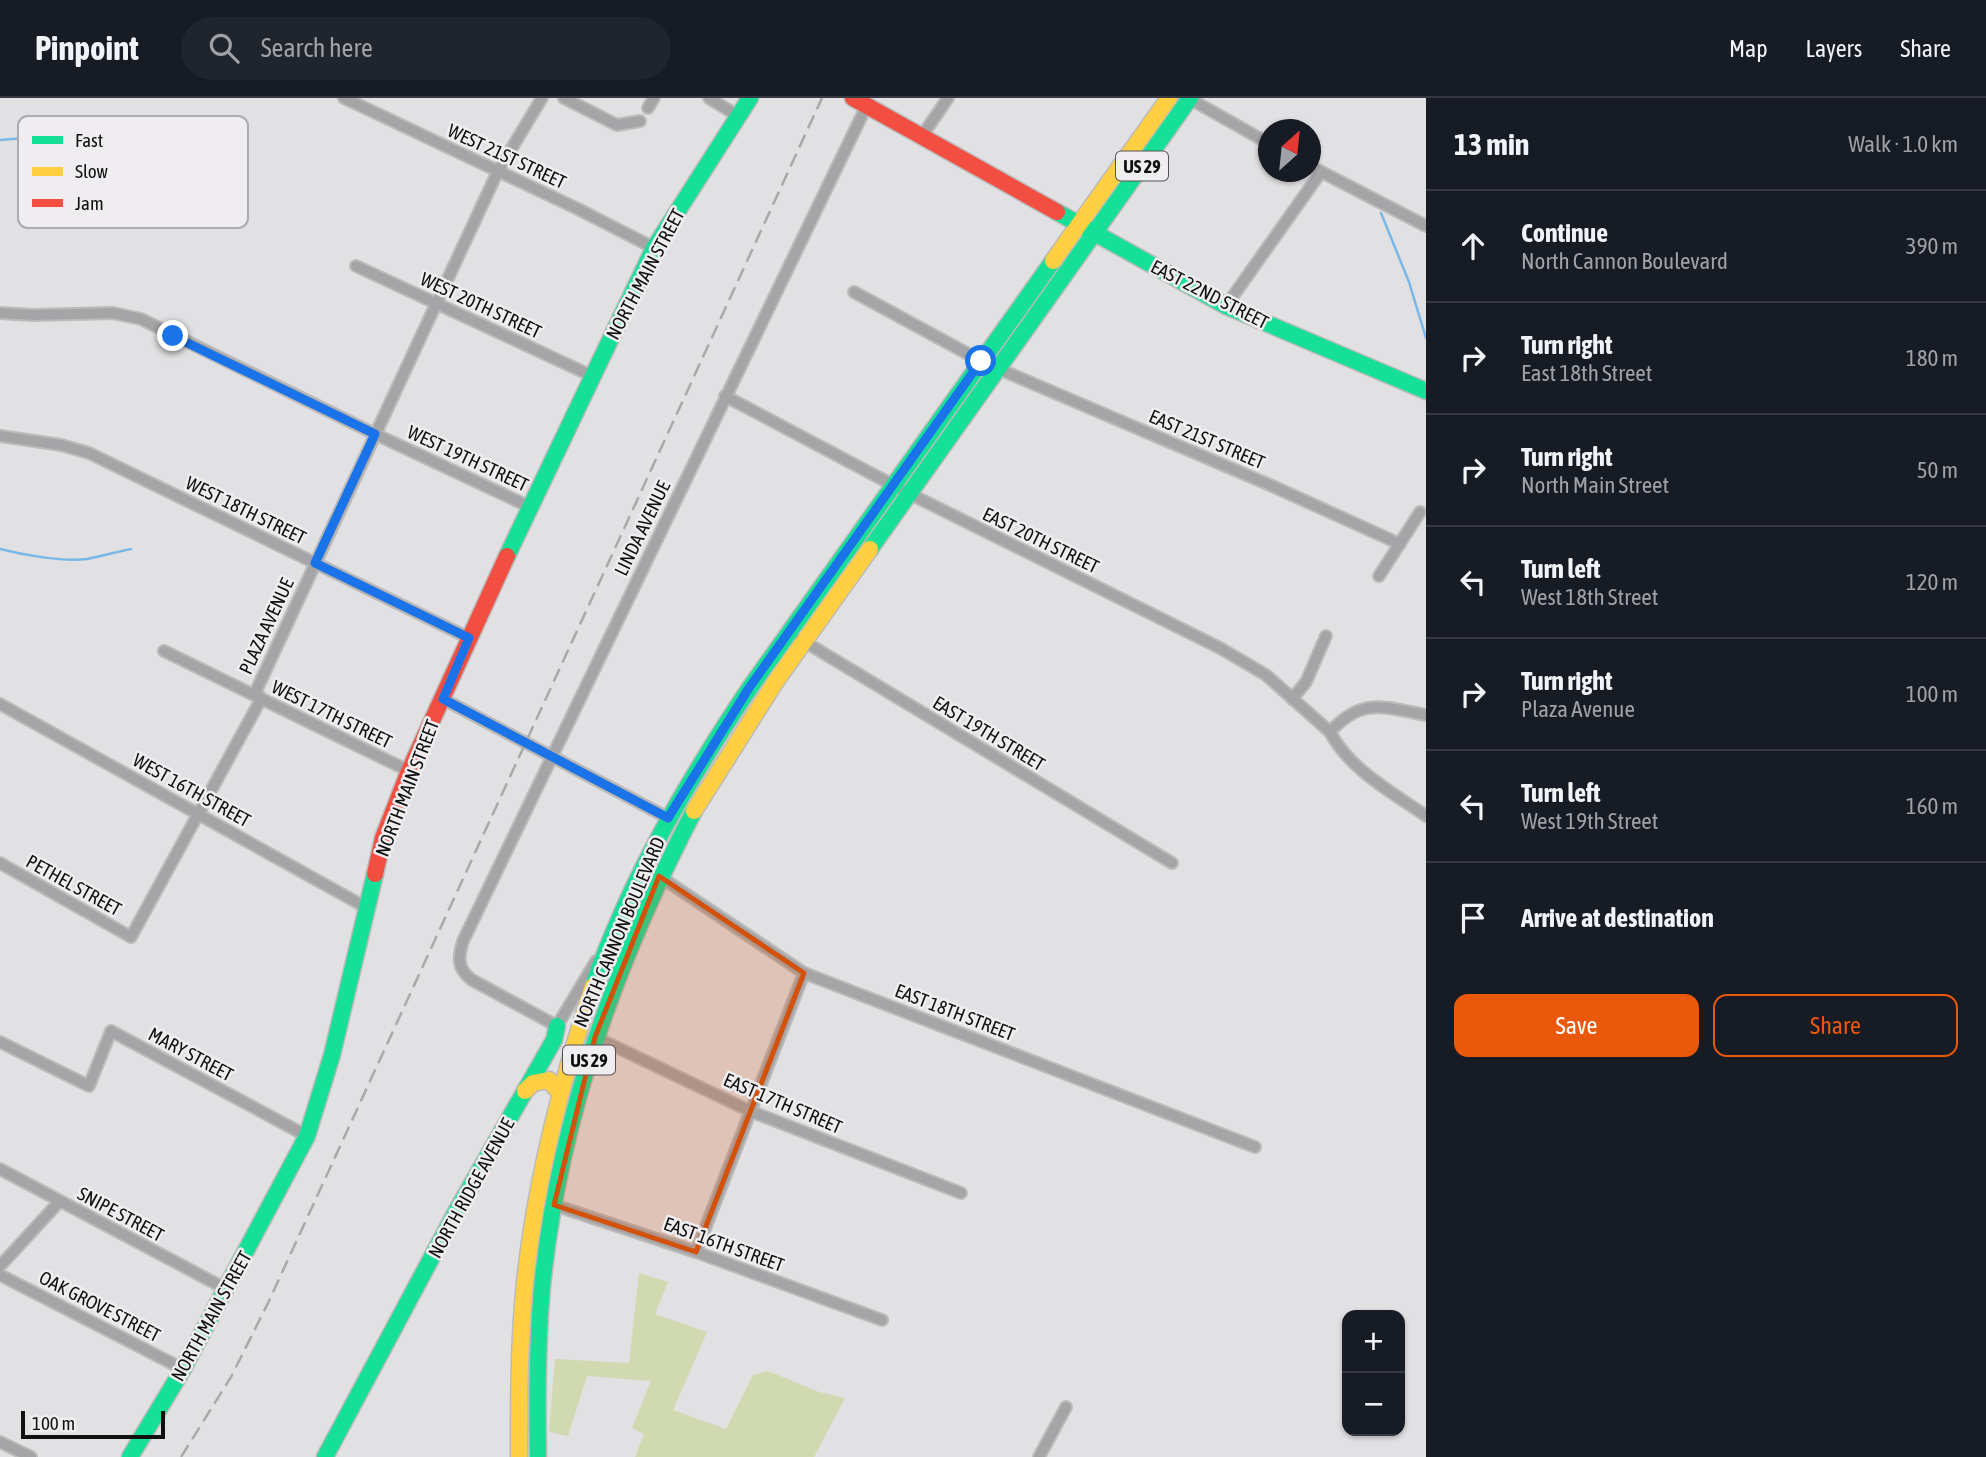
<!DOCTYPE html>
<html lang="en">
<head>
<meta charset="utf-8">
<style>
	:root { --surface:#171b24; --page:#20242c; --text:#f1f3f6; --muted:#9ea1a6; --line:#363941; --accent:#ea580c }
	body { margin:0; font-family:"Asap Condensed",sans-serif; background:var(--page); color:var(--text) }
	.controls { position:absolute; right:21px; bottom:21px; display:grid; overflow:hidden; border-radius:14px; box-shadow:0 2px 5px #0004 }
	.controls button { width:63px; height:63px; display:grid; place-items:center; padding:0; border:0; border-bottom:2px solid var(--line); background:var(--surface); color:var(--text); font:35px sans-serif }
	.compass { position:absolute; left:1258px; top:21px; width:63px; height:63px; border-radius:50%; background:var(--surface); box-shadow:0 2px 5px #0004; rotate:27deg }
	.scale { position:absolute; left:21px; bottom:18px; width:144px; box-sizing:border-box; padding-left:7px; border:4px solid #111011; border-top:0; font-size:19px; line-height:24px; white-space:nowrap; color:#111011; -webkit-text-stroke:5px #efedf0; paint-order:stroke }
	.stop { position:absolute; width:21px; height:21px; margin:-16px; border:5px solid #1a73e8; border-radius:50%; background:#fff }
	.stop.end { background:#1a73e8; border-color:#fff; box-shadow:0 2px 7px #0008 }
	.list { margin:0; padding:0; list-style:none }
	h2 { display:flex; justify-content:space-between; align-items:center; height:91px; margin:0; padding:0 28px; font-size:30px }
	h2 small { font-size:23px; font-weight:400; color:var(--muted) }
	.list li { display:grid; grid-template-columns:46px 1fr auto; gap:21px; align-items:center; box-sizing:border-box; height:112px; padding:0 28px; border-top:2px solid var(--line) }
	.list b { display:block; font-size:26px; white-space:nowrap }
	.list p { margin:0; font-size:23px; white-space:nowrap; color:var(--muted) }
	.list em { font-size:23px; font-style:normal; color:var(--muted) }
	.actions { display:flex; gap:14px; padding:21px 28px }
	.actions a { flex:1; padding:16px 0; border:2px solid var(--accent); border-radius:14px; text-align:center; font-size:24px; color:var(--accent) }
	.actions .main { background:var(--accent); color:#fff }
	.icon { flex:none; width:38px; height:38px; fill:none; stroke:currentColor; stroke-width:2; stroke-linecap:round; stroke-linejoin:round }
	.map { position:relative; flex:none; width:1426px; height:1359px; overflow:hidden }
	header { display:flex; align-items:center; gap:42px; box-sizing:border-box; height:98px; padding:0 35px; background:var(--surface); border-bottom:2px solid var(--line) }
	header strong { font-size:33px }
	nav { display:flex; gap:38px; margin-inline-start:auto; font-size:24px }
	.search { width:490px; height:63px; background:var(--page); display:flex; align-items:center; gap:18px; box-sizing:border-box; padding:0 24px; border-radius:38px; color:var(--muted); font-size:26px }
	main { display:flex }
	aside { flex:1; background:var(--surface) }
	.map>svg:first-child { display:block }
	.green { fill:#d0d9af }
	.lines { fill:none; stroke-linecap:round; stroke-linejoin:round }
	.stream { stroke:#79b8e6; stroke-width:2.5 }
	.street-casing { stroke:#bcbbbc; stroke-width:14 }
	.fast-casing { stroke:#bcbbbc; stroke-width:19 }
	.slow-casing { stroke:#bcbbbc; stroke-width:19 }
	.jam-casing { stroke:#bcbbbc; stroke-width:19 }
	.street { stroke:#a5a4a6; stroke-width:10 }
	.fast { stroke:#16e098; stroke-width:16 }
	.slow { stroke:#ffcf43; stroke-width:16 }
	.jam { stroke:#f24e42; stroke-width:16 }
	.rail { stroke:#a9a9a9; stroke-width:2.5; stroke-dasharray:14 7; stroke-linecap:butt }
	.route { stroke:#1a73e8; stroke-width:9 }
	.marked { fill:#d2520c; fill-opacity:0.2; stroke:#d2520c; stroke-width:5; stroke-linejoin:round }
	.labels { text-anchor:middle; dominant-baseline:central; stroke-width:5; stroke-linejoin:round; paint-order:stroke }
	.shield { fill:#efedf0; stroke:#545254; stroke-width:2 }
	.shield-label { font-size:18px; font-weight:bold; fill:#111011 }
	.street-label { font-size:19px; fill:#111011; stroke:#efedf0 }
	.key { fill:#efedf0; stroke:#acabad; stroke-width:2 }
	.key-label { font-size:19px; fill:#111011 }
</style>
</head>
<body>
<header>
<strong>Pinpoint</strong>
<div class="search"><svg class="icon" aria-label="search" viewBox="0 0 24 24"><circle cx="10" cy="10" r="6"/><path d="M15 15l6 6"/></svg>Search here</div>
<nav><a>Map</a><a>Layers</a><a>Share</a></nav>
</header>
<main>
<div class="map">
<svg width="1426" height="1359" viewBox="0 0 1426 1359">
	<rect width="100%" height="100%" fill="#e1e0e2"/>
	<polygon class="green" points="639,1175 668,1184 655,1216 707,1234 673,1312 726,1331 753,1277 768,1273 819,1294 845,1300 814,1359 635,1359 644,1336 632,1330 651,1283 587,1278 568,1338 549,1334 555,1261 629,1265"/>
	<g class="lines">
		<g class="stream">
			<polyline points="0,42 25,40"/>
			<polyline points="1381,115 1409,184 1426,240"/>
			<path d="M0,451C23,457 63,464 87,461C102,458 116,454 131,451"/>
		</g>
		<defs>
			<g id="street">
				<polyline points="344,0 580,112 654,150"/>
				<polyline points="564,0 617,27 640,23"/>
				<polyline points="709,0 738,18"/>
				<polyline points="1190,1 1268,45"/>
				<polyline points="648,10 654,0"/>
				<polyline points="922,38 948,0"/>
				<polyline points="1310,68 1426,128"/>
				<polyline points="356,168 592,278"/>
				<polyline points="854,194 981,263"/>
				<polyline points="1226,208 1321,74"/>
				<polyline points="0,215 33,217 113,215 141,221 375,336 530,409"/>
				<polyline points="999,271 1270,387 1400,446"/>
				<polyline points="725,298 910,396 1220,550 1266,577 1330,634"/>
				<polyline points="0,338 61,347 89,355 469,540"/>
				<polyline points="1379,478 1420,414"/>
				<polyline points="800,541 1172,765"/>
				<polyline points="164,553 409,673"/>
				<polyline points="443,601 672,722"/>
				<polyline points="1292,601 1306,584 1326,538"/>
				<polyline points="0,606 367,810"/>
				<path d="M1426,617C1383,609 1362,599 1330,634C1350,672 1392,694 1426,718"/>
				<polyline points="0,765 131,839 261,601 256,593 498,73 542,0"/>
				<polyline points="659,778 804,875 1255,1049"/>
				<path d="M596,863L557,928L472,882C457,871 458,859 463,843L867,7"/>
				<polyline points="595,939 750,1013 961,1095"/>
				<polyline points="0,944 89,988 111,933 307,1038"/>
				<polyline points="0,1071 226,1191"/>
				<polyline points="554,1107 696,1154 882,1222"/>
				<polyline points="696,1154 804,875"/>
				<polyline points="0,1168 60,1103"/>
				<polyline points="0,1177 183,1271"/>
				<polyline points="0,1344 31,1359"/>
				<polyline points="1039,1359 1066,1309"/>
			</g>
			<g id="fast">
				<polyline points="1057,114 1226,208 1426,293"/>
				<polyline points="870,451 1190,0"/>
				<polyline points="507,458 654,150 750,0"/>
				<path d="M593,888C630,781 687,684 749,591L1053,163"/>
				<polyline points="130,1359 183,1271 307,1038 332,957 375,776"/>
				<polyline points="325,1359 456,1114 554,942 557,928"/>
				<path d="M538,1359C537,1302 537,1246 542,1189C559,1020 616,863 694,713"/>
			</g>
			<g id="slow">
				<polyline points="1053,163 1169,0"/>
				<polyline points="694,713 776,583 870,451"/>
				<polyline points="525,993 533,985 549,982 560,995"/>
				<path d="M519,1359C519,1304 519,1249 524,1194C534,1089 560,987 593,888"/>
			</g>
			<g id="jam">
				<polyline points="853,0 1057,114"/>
				<polyline points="375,776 383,740 409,673 507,458"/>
			</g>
		</defs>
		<use href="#street" class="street-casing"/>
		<use href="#fast" class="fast-casing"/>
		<use href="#slow" class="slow-casing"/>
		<use href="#jam" class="jam-casing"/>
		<use href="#street" class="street"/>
		<use href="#fast" class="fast"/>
		<use href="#slow" class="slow"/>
		<use href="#jam" class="jam"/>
		<polyline class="rail" points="181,1359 231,1279 268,1205 822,0"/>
	</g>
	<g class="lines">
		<polyline class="route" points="173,238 375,336 315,465 469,540 443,601 668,720 749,590 981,263"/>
	</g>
	<path class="marked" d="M659,778L804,875L696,1154L554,1107L595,939Z"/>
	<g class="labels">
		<g class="shield">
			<rect x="1116" y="53.5" width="52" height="29" rx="5"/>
			<rect x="563" y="947.5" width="52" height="29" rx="5"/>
		</g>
		<g class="shield-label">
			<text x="1142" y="68">US 29</text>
			<text x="589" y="962">US 29</text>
		</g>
		<g class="street-label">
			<text transform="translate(507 58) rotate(25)">WEST 21ST STREET</text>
			<text transform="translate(645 176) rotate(-62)">NORTH MAIN STREET</text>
			<text transform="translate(1210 196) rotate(27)">EAST 22ND STREET</text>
			<text transform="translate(481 207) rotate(25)">WEST 20TH STREET</text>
			<text transform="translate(1207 341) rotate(23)">EAST 21ST STREET</text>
			<text transform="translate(468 360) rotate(25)">WEST 19TH STREET</text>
			<text transform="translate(246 412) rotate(26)">WEST 18TH STREET</text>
			<text transform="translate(642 430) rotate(-64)">LINDA AVENUE</text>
			<text transform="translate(1041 442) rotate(26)">EAST 20TH STREET</text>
			<text transform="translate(266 528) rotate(-65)">PLAZA AVENUE</text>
			<text transform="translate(332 616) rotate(26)">WEST 17TH STREET</text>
			<text transform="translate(989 635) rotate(31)">EAST 19TH STREET</text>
			<text transform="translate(407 690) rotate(-69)">NORTH MAIN STREET</text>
			<text transform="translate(192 692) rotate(29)">WEST 16TH STREET</text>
			<text transform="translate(74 787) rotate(29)">PETHEL STREET</text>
			<text transform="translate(619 834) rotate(-67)">NORTH CANNON BOULEVARD</text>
			<text transform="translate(955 914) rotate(21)">EAST 18TH STREET</text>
			<text transform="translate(191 956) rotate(28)">MARY STREET</text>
			<text transform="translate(783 1005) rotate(23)">EAST 17TH STREET</text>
			<text transform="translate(471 1090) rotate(-61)">NORTH RIDGE AVENUE</text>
			<text transform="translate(121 1116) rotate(28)">SNIPE STREET</text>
			<text transform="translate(724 1146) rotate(20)">EAST 16TH STREET</text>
			<text transform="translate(100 1208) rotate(27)">OAK GROVE STREET</text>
			<text transform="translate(211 1218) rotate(-61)">NORTH MAIN STREET</text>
		</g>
	</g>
	<rect x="18" y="18" width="230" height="112" rx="10" class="key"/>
	<rect x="32" y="38" width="31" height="8" fill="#16e098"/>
	<rect x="32" y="69" width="31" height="9" fill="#ffcf43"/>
	<rect x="32" y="101" width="31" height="8" fill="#f24e42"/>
	<g class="key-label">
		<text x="75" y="49">Fast</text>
		<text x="75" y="80">Slow</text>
		<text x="75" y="112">Jam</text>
	</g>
</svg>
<div class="controls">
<button>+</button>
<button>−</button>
</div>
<svg class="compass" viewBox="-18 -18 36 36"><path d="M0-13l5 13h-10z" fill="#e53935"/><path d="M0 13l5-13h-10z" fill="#9ea1a6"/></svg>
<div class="scale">100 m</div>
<div class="stop" style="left:981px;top:263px"></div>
<div class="stop end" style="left:173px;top:238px"></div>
</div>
<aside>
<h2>13 min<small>Walk · 1.0 km</small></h2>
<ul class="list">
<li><svg class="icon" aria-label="ahead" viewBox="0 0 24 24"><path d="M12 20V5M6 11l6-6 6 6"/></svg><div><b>Continue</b><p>North Cannon Boulevard</p></div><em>390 m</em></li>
<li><svg class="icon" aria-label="right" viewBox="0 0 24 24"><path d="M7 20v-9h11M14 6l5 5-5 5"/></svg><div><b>Turn right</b><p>East 18th Street</p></div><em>180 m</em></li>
<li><svg class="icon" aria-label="right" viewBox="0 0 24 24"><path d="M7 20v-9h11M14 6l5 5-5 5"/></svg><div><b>Turn right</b><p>North Main Street</p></div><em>50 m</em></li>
<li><svg class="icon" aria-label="left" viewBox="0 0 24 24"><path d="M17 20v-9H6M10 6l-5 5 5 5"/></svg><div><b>Turn left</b><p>West 18th Street</p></div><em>120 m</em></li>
<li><svg class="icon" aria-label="right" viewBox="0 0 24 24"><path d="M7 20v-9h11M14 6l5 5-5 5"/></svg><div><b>Turn right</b><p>Plaza Avenue</p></div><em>100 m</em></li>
<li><svg class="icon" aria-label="left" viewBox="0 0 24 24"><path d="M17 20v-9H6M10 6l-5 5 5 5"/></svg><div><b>Turn left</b><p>West 19th Street</p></div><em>160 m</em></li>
<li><svg class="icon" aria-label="arrive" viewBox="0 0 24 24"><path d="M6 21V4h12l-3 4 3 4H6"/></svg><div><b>Arrive at destination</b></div></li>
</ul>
<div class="actions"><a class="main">Save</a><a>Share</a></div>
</aside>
</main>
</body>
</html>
